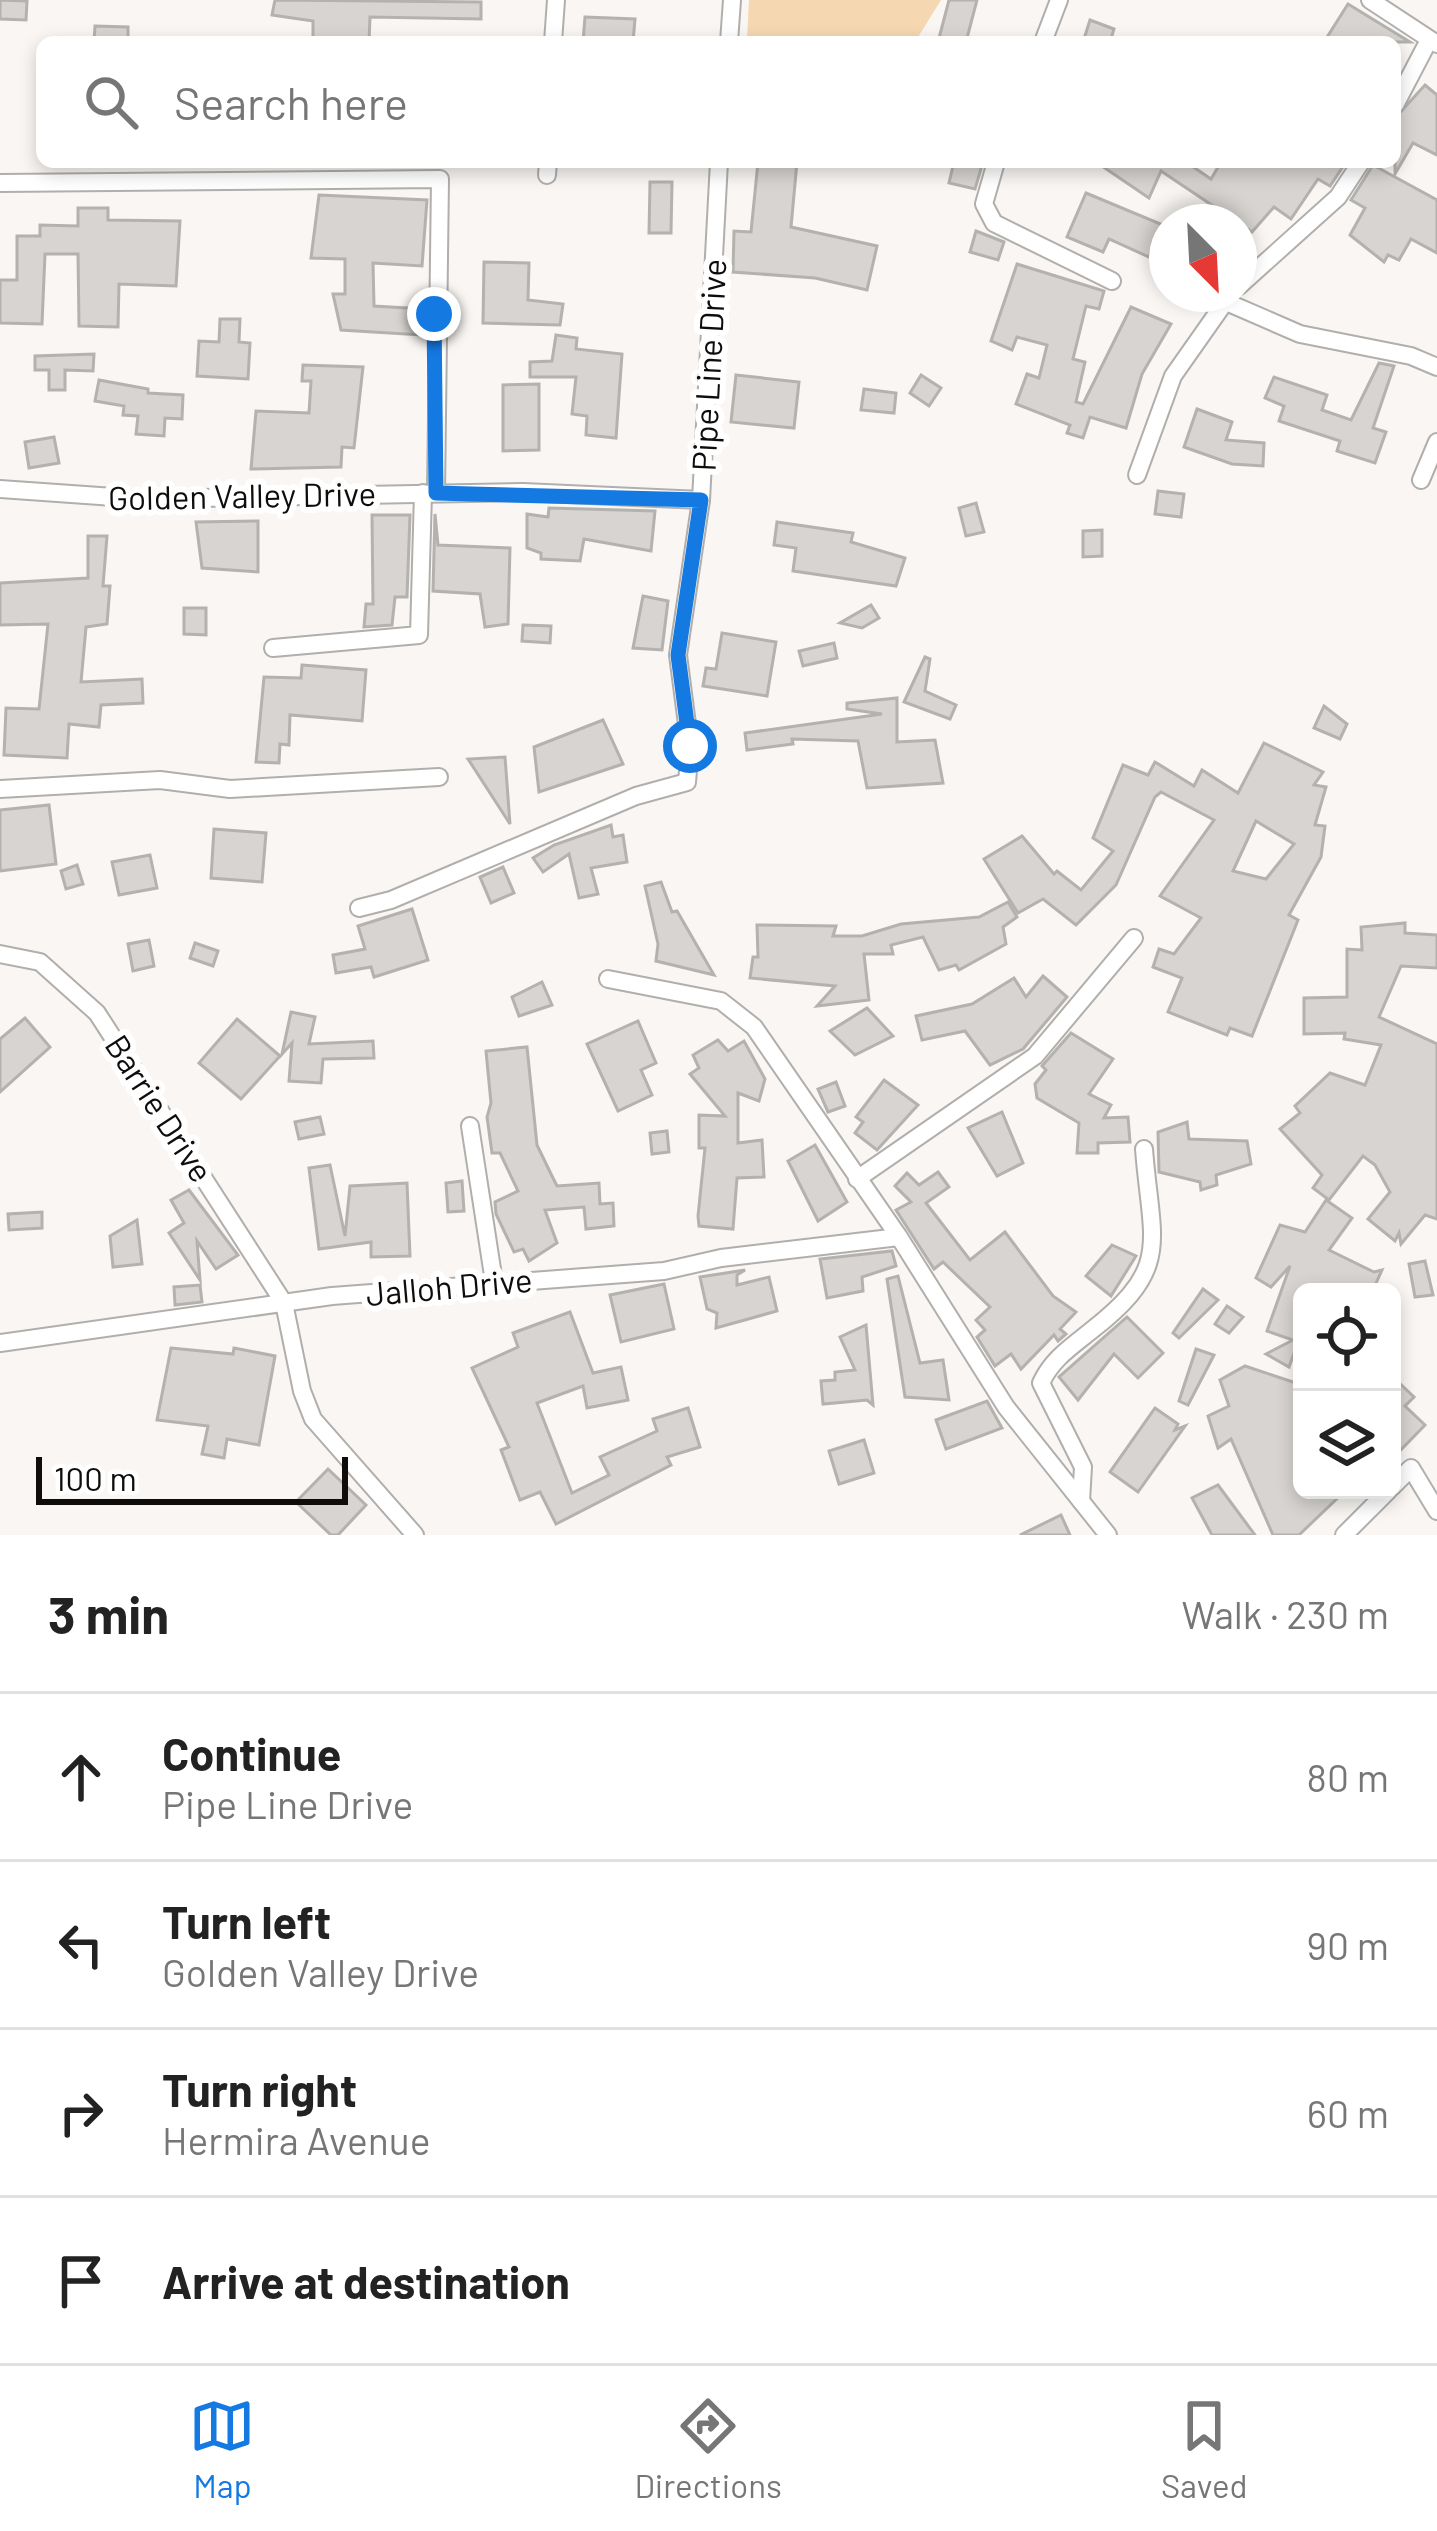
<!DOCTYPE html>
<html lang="en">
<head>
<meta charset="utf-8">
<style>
	:root { --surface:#fff; --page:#f6f6f6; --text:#222; --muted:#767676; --line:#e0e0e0; --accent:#1579e2 }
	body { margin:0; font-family:Barlow,sans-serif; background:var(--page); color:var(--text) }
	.controls { position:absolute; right:36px; bottom:36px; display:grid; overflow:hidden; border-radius:18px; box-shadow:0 6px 18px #0003 }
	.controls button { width:108px; height:108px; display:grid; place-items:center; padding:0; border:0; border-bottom:3px solid var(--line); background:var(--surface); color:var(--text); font:60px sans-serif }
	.compass { position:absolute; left:1149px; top:204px; width:108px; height:108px; border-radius:50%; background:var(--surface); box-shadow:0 6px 18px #0003; rotate:156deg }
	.scale { position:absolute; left:36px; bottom:30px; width:312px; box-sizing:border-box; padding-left:12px; border:6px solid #0e0d0c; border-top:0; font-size:33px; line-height:42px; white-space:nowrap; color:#0e0d0c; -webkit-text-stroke:9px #fff; paint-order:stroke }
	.stop { position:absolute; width:36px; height:36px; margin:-27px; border:9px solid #1579e2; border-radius:50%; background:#fff }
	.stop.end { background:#1579e2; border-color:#fff; box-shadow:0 3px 12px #0008 }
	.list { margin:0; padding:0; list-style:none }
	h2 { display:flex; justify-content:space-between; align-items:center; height:156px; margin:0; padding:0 48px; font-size:51px }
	h2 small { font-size:39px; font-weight:400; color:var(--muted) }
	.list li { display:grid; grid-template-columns:78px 1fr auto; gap:36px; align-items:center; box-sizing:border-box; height:168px; padding:0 48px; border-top:3px solid var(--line) }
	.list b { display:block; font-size:45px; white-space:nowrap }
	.list p { margin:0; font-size:39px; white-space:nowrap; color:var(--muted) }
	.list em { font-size:39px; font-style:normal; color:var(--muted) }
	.icon { flex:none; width:66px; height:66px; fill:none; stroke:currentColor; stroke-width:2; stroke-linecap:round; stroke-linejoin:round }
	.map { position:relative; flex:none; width:1437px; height:1535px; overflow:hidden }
	.search { position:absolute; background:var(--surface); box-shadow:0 6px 18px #0003; left:36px; right:36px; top:36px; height:132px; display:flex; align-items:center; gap:30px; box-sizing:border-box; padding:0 42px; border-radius:18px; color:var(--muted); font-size:45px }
	.sheet { height:828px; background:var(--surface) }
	nav { display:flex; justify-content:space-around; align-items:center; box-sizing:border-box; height:168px; border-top:3px solid var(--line); background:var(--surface); font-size:33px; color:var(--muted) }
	nav a { display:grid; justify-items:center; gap:6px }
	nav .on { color:var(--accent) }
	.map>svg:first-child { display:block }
	.green { fill:#f5d8b1 }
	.building { fill:#d7d4d1; stroke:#b4b2ae; stroke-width:3; fill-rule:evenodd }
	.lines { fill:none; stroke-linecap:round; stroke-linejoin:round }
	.minor-casing { stroke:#b1afab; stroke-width:20 }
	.minor { stroke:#fff; stroke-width:16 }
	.route { stroke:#1579e2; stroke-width:15 }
	.labels { text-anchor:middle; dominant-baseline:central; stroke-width:12; stroke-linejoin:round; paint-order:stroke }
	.street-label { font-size:33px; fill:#0e0d0c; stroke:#fff }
</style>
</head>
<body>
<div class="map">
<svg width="1437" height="1535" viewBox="0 0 1437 1535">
	<rect width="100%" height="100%" fill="#f9f6f3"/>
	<polygon class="green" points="749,0 941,0 915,42 747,39"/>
	<g class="building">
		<polygon points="0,0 27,1 26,20 0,19"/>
		<polygon points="275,0 481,2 481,19 370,17 369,42 313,42 313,21 272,15"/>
		<polygon points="949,0 977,0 966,42 938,42"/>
		<polygon points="1348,4 1410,42 1324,42"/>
		<polygon points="585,17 635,19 633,42 583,42"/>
		<polygon points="1090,20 1114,29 1110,42 1084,39"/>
		<polygon points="95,26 128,27 128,42 94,42"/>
		<polygon points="1425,85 1437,95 1437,155 1413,143 1395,174 1395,118"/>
		<polygon points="758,162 797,162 791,227 877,246 867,290 815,278 733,272 734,231 751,232"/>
		<polygon points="954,162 983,162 975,189 949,183"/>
		<polygon points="1096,162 1186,162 1211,179 1221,162 1346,162 1330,186 1318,179 1291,219 1274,207 1252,232 1161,171 1149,198"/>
		<polygon points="1373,165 1437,200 1437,253 1411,239 1399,260 1388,255 1384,262 1350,235 1365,208 1351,200"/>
		<polygon points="650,182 672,182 671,233 649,233"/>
		<polygon points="1086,193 1163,225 1149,257 1109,239 1103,252 1067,237"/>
		<polygon points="319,195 427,200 422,266 373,263 374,306 423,309 421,335 341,330 333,294 345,294 345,259 311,258"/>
		<polygon points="78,208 108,208 108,220 180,221 176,286 119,284 118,327 79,326 78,254 45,254 42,324 0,323 0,280 17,280 17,236 40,236 40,225 78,226"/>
		<polygon points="976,231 1004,242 998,260 970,252"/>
		<polygon points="484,262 529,263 528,300 563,304 560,325 483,323"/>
		<polygon points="1017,264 1104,291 1099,309 1086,306 1073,359 1085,362 1076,402 1083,404 1131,307 1171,324 1142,374 1126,428 1090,417 1083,438 1067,433 1070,425 1016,404 1027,374 1039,378 1047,345 1017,337 1012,350 991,341"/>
		<polygon points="220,319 240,319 239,342 250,343 248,379 197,376 199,341 219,342"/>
		<polygon points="556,335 577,338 576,349 622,354 616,438 586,435 587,416 572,414 576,377 530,377 530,362 552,361"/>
		<polygon points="94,354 93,371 65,370 65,390 49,390 49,370 35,370 35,356"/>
		<polygon points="1379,363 1394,366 1373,428 1386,432 1375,463 1337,451 1340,441 1279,421 1284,406 1265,398 1274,377 1327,395 1322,410 1351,420"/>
		<polygon points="303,365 363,367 354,448 342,447 341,467 251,469 256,411 309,413 311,381 302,381"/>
		<polygon points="736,375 799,382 794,428 731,422"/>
		<polygon points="921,375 941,388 929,406 910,393"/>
		<polygon points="99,380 148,389 148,393 183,395 182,419 165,418 164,436 136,434 138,416 123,415 124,406 95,401"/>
		<polygon points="539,384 539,450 503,451 503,385"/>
		<polygon points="864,389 896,393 894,413 861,410"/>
		<polygon points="1197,409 1232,422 1226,440 1264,443 1263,466 1232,464 1184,447"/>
		<polygon points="54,437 59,463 29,468 25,442"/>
		<polygon points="1158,491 1184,494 1181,517 1155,514"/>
		<polygon points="976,503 984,532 966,536 959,508"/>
		<polygon points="549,508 655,511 651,551 584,539 580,561 541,559 541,553 527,548 527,514 548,517"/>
		<polygon points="435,514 438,545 510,548 508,624 485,627 480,594 433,591"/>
		<polygon points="372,515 410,515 407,597 395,597 392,625 364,627 366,604 373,604"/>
		<polygon points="258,521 258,572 202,568 196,522"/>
		<polygon points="777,522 853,533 851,542 905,558 896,586 793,571 796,548 774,545"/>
		<polygon points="1102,530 1102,556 1083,557 1083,531"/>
		<polygon points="88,536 107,536 103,586 110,586 107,624 86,627 81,682 142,679 143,703 101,705 99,727 69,724 67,758 4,755 6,708 39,709 48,624 0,625 0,583 88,578"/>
		<polygon points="643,596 668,601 662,650 633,648"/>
		<polygon points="871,605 879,618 862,628 840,623"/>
		<polygon points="184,608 206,608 206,635 184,634"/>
		<polygon points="523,625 551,626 550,643 522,641"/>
		<polygon points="722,633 776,642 767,696 703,686 706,668 716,669"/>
		<polygon points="834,643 837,658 803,666 799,651"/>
		<polygon points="925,657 930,659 925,691 956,705 950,719 904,702"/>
		<polygon points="302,665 366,670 362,721 290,715 289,745 280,744 279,763 256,762 264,677 301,678"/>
		<polygon points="897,698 897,742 935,740 943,783 867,788 858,741 792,739 793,744 747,750 745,733 882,714 847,709 847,703"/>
		<polygon points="1324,706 1347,724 1340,739 1314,728"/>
		<polygon points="603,720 623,764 539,792 534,747"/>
		<path d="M1264,743L1323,772L1314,785L1326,787L1315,825L1325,826L1321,857L1289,915L1298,920L1252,1036L1230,1028L1227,1035L1168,1012L1182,978L1153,967L1159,949L1174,954L1201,918L1160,896L1214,820L1161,792L1155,797L1116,885L1076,925L1043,899L1018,913L984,859L1022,836L1054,874L1057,871L1081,890L1113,851L1093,838L1123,765L1148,775L1155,762L1194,786L1202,770L1238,793ZM1256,821L1294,844L1266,879L1233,871Z"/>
		<polygon points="505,757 510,824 468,759"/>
		<polygon points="49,805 56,864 0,871 0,810"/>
		<polygon points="611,825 613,837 623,835 627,862 591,868 598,894 579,898 569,854 543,872 533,858 554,845"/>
		<polygon points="214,829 266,833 262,882 211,878"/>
		<polygon points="150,855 157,888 119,895 112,862"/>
		<polygon points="77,865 83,884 66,889 61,871"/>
		<polygon points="503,867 514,893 491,903 480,877"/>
		<polygon points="661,882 672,912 677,911 714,975 656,961 658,944 645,886"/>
		<polygon points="1008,902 1017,917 1003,927 1006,944 959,970 956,965 939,970 923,937 891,945 893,954 864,954 869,1000 817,1006 835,986 750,978 753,957 758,957 757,925 836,926 833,936 862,936 901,924 979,917"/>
		<polygon points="412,909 428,960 374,977 371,967 336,973 333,955 365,949 358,926"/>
		<polygon points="1405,923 1405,933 1437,935 1437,968 1401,966 1379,1017 1437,1044 1437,1219 1425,1215 1401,1244 1399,1233 1395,1241 1368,1219 1390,1192 1375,1165 1363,1156 1329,1200 1313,1188 1322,1175 1280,1129 1300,1113 1295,1106 1330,1073 1365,1085 1381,1045 1344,1039 1345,1033 1304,1034 1304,998 1347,997 1347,949 1362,950 1361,927"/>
		<polygon points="149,940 154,966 133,971 128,944"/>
		<polygon points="195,943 218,951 213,966 190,958"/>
		<polygon points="1043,976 1067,997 1023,1049 990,1065 965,1031 922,1040 916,1016 972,1004 1014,978 1026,997"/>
		<polygon points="542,982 552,1005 519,1016 512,997"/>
		<polygon points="867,1008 893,1036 855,1055 830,1031"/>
		<polygon points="291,1012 315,1017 309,1044 373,1041 374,1058 323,1059 321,1083 289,1081 292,1043 282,1054"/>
		<polygon points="25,1018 50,1047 0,1092 0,1039"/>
		<polygon points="237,1019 280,1056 241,1099 199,1063"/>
		<polygon points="638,1021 656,1063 641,1070 652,1095 618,1111 587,1044"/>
		<polygon points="1071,1033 1113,1059 1089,1094 1111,1105 1104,1118 1128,1117 1130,1142 1098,1143 1098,1153 1077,1153 1079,1123 1037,1098 1035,1084 1046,1070 1042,1066"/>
		<polygon points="718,1040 728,1051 744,1041 765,1079 759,1101 738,1093 738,1143 762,1140 764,1177 737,1178 733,1229 699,1226 698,1216 705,1148 699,1148 699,1115 725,1116 690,1074 699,1068 693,1055"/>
		<polygon points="527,1047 537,1145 552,1176 557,1186 599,1183 600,1204 613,1203 614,1226 586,1229 584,1207 545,1210 557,1243 529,1261 523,1249 514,1252 496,1214 495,1202 518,1191 500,1153 492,1153 487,1117 491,1103 486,1051"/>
		<polygon points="884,1080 918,1105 877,1150 855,1133 863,1122 856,1117"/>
		<polygon points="836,1082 845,1106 828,1112 818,1089"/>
		<polygon points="1002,1112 1023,1163 997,1176 968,1128"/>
		<polygon points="320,1117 324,1134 299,1139 295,1122"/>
		<polygon points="1187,1122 1189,1139 1247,1141 1251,1164 1216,1175 1217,1185 1201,1190 1200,1182 1159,1172 1158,1132"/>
		<polygon points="667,1131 669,1152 652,1154 650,1133"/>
		<polygon points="815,1145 847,1202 818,1221 788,1161"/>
		<polygon points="330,1165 345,1236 350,1186 407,1183 410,1256 371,1257 371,1242 319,1249 309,1168"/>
		<polygon points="938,1172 949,1187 926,1203 970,1260 1005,1232 1053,1296 1076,1312 1060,1329 1066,1334 1058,1341 1054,1335 1021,1369 1011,1354 995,1366 977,1337 985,1330 976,1320 990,1307 943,1262 934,1269 896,1210 911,1202 895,1186 907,1173 919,1185"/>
		<polygon points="462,1181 464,1211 448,1212 446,1183"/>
		<polygon points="189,1190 238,1255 216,1269 197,1241 200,1280 169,1233 184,1223 171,1200"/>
		<polygon points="1326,1200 1352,1218 1329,1250 1374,1272 1382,1270 1372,1292 1302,1292 1302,1331 1289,1367 1266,1354 1293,1340 1267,1331 1290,1266 1271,1287 1256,1278 1280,1225 1305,1232"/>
		<polygon points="42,1212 42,1228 9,1230 8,1214"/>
		<polygon points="137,1220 142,1264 113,1267 110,1236"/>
		<polygon points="1112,1245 1136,1256 1111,1296 1086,1276"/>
		<polygon points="892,1251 896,1266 862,1277 863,1291 827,1298 820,1259"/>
		<polygon points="1425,1261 1433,1295 1415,1297 1409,1264"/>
		<polygon points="745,1270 737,1275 737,1285 769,1277 777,1311 716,1328 717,1313 707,1309 700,1277"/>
		<polygon points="898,1276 920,1363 943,1360 949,1400 905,1397 887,1279"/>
		<polygon points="664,1284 674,1329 621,1342 610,1295"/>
		<polygon points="200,1285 202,1302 175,1305 174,1287"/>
		<polygon points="1203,1289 1218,1300 1179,1338 1173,1333"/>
		<polygon points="1227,1306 1243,1317 1229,1333 1215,1324"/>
		<polygon points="570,1312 593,1373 621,1367 628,1400 587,1408 583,1386 537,1403 572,1493 609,1475 600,1457 657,1431 653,1419 688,1408 700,1447 667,1457 671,1465 556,1524 540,1492 520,1500 501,1450 509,1447 472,1368 518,1347 513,1333"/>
		<polygon points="1127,1317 1163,1353 1138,1378 1114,1354 1078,1400 1059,1377"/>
		<polygon points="866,1325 873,1405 867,1400 823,1404 821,1381 835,1380 835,1372 855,1370 840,1337"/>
		<polygon points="171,1348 233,1354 234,1348 275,1356 259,1445 227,1439 224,1458 202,1454 208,1426 157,1420"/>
		<polygon points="1196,1349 1214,1355 1188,1405 1179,1401"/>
		<polygon points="1245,1366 1302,1385 1295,1394 1302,1404 1302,1490 1346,1490 1299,1535 1273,1535 1231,1439 1218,1448 1208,1416 1229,1406 1220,1380"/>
		<polygon points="1392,1376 1414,1397 1405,1406 1425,1425 1392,1459"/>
		<polygon points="987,1401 1002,1428 946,1449 936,1420"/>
		<polygon points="1155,1408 1178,1424 1175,1430 1185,1426 1138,1492 1110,1472"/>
		<polygon points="864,1440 874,1473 839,1484 829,1451"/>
		<polygon points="328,1469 366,1505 338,1535 331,1535 296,1502"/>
		<polygon points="1218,1485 1255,1535 1212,1535 1192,1498"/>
		<polygon points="1061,1515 1070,1535 1020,1535"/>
	</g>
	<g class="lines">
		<defs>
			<g id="minor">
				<polyline points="1370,0 1437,44"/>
				<polyline points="553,42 556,0"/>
				<polyline points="729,42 732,0"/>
				<polyline points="1043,42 1059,0"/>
				<polyline points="1395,105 1429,40"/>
				<polyline points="996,162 984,204 994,223 1112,281"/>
				<polyline points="547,175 548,162"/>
				<polyline points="0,183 440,179 436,493"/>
				<polyline points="1239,286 1338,197 1361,162"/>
				<polyline points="1224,301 1300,334 1411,356 1437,367"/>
				<polyline points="1137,475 1173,376 1230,295"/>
				<polyline points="1421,480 1437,442"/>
				<polyline points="0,489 142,499 523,492 701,500"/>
				<polyline points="273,648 419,635 423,493"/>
				<polyline points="0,789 160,780 230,789 439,777"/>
				<polyline points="359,908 391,900 636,796 687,782 690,747 678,655 701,500 719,162"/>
				<polyline points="0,954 40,962 97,1013 284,1303 302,1391 313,1419 415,1535"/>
				<polyline points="608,979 721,1001 754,1027 899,1237 1006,1407 1108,1535"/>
				<polyline points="470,1126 494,1282"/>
				<polyline points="857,1179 1035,1056 1134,938"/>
				<polyline points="0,1343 332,1296 664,1271 721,1258 899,1237"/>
				<polyline points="1392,1487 1411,1468 1437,1511"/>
				<path d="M1081,1501L1083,1467L1041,1383C1052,1359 1071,1347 1092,1330C1173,1267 1151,1242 1144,1149"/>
				<polyline points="1344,1535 1389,1490"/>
			</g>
		</defs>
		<use href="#minor" class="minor-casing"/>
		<use href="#minor" class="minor"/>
	</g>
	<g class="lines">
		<polyline class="route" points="434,314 436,493 701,500 678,655 690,746"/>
	</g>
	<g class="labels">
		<g class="street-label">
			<text transform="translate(708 365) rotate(-87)">Pipe Line Drive</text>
			<text transform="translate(242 495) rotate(-1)">Golden Valley Drive</text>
			<text transform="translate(160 1108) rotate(57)">Barrie Drive</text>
			<text transform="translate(449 1286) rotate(-5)">Jalloh Drive</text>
		</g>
	</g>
</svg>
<div class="controls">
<button><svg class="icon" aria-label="locate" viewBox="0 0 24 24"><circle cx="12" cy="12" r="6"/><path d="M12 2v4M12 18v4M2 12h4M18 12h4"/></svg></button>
<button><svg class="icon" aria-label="layers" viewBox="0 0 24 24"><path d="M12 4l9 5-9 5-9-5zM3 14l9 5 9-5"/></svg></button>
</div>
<svg class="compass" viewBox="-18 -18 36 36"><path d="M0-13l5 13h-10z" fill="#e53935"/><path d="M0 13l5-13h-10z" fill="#767676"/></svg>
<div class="scale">100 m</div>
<div class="stop" style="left:690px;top:746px"></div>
<div class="stop end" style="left:434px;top:314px"></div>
<div class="search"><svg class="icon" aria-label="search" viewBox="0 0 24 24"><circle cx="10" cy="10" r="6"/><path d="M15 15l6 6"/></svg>Search here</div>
</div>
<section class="sheet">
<h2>3 min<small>Walk · 230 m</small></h2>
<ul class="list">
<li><svg class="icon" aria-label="ahead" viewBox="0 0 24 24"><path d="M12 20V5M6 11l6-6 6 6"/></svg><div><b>Continue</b><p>Pipe Line Drive</p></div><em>80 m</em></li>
<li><svg class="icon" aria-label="left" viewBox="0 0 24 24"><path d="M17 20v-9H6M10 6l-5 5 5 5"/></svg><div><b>Turn left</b><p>Golden Valley Drive</p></div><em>90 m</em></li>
<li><svg class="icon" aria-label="right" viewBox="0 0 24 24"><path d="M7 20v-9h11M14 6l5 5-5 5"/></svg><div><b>Turn right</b><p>Hermira Avenue</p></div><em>60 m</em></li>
<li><svg class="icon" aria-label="arrive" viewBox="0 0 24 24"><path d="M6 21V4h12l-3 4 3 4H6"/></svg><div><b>Arrive at destination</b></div></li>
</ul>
</section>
<nav>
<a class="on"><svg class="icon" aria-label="map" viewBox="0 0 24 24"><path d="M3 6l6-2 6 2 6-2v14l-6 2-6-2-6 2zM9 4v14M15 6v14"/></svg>Map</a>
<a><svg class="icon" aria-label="directions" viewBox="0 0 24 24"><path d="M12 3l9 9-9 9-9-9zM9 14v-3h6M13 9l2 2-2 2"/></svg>Directions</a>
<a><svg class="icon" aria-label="saved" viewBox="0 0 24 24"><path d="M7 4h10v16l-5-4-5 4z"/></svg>Saved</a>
</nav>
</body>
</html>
